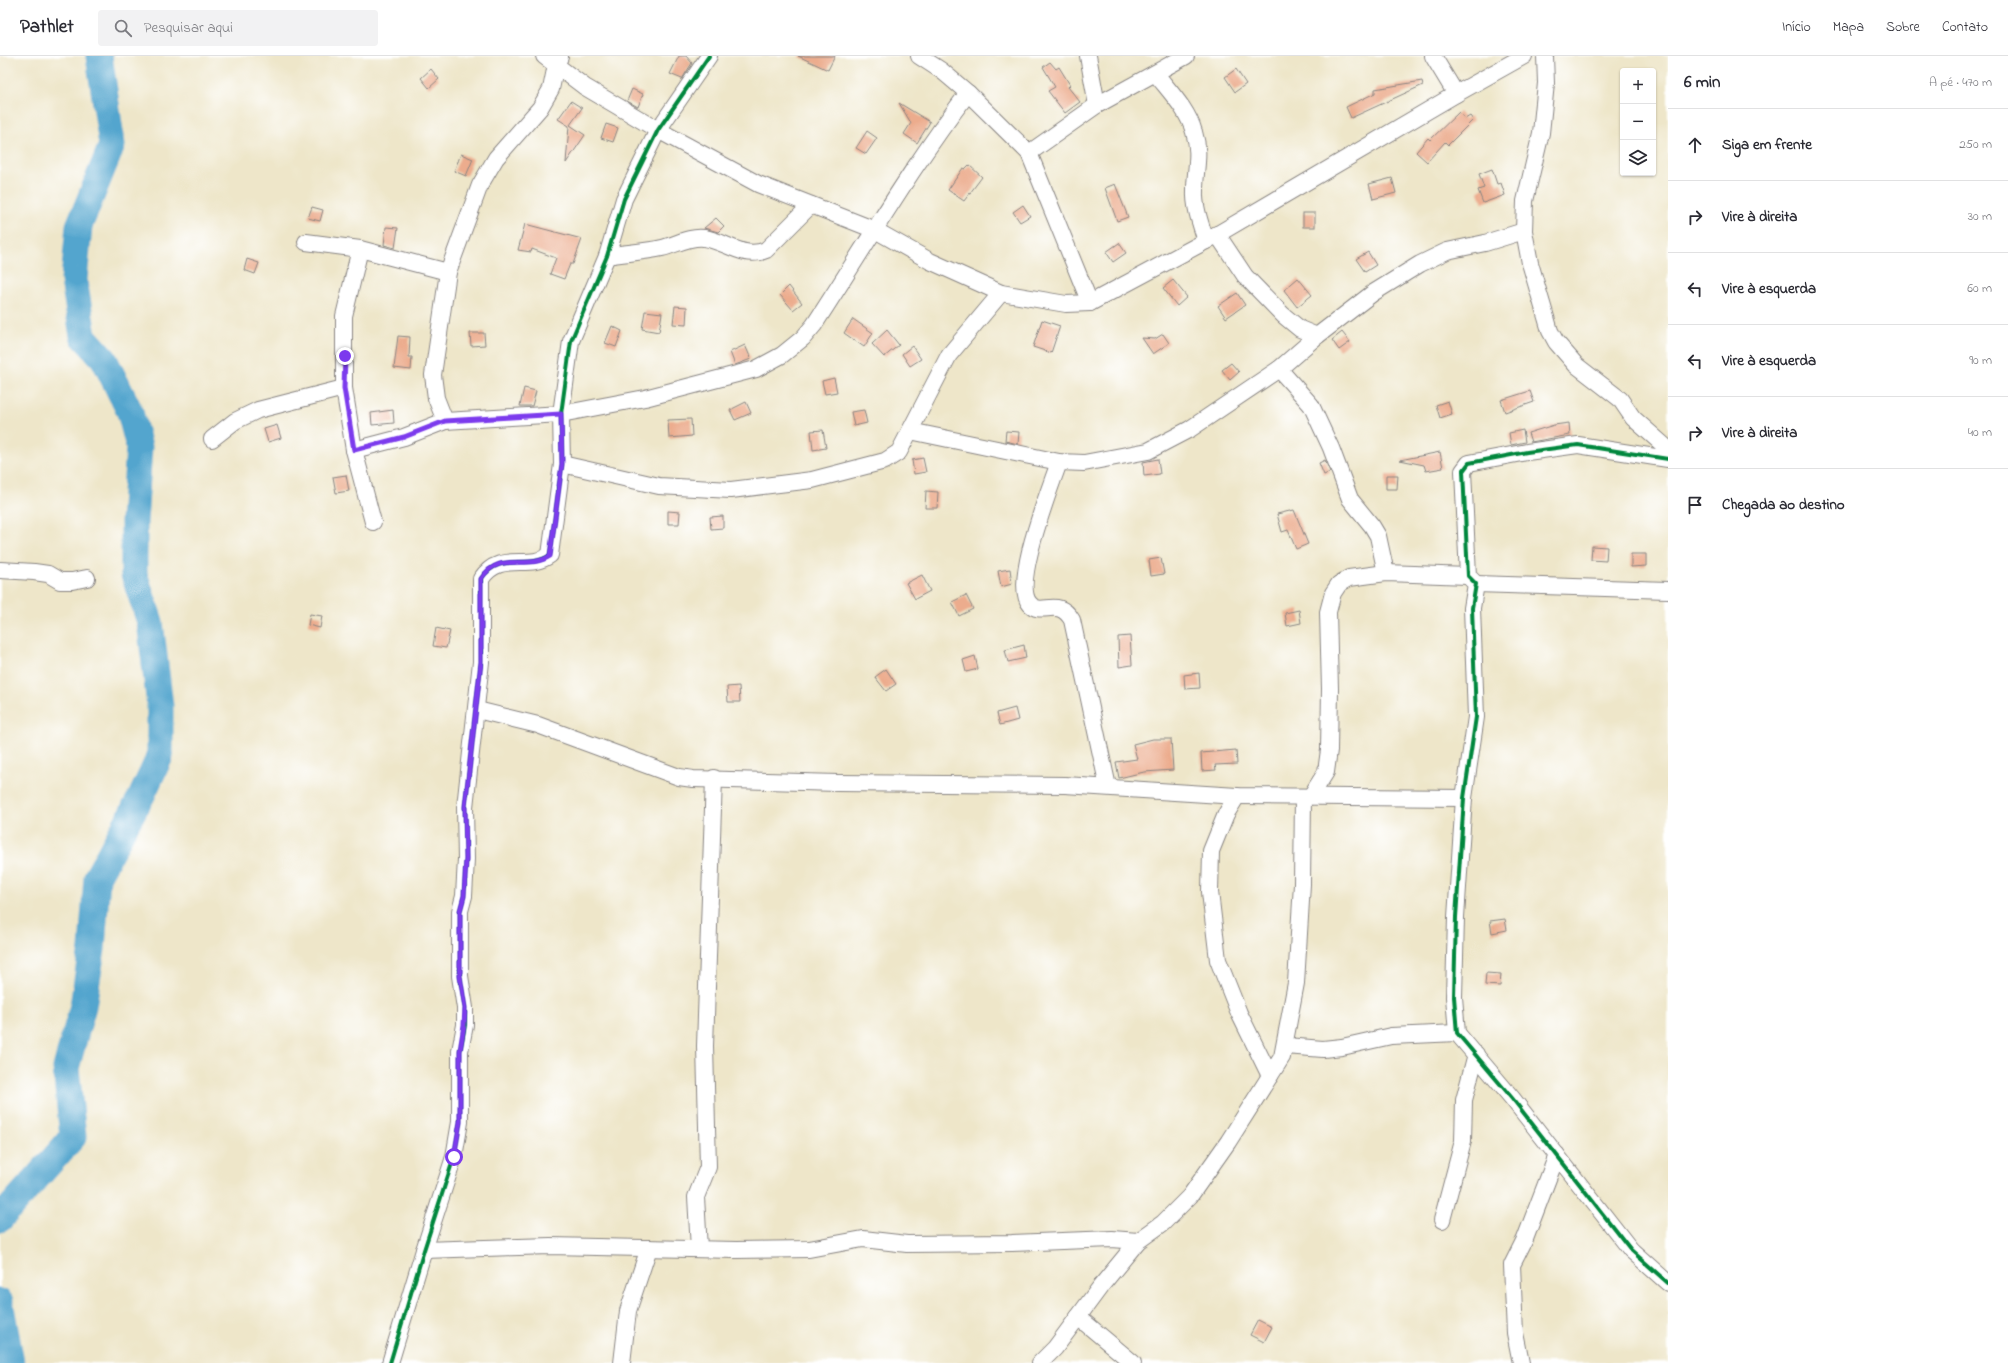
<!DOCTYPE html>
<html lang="pt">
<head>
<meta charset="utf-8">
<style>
	:root { --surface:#fff; --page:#f2f2f3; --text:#2b2b33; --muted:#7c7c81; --line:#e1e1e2 }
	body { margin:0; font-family:"Indie Flower",sans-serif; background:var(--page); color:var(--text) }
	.controls { position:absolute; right:12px; top:12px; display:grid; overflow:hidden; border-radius:4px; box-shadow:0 1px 3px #0004 }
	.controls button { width:36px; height:36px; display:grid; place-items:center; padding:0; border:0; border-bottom:1px solid var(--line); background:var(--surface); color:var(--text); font:20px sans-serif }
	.stop { position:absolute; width:12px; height:12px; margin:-9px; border:3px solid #7c3aed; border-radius:50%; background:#fff }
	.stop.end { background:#7c3aed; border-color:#fff; box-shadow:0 1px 4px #0008 }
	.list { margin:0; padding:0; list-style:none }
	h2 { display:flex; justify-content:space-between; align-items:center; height:52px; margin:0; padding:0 16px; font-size:17px }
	h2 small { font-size:13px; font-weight:400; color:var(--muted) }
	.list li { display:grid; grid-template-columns:26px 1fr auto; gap:12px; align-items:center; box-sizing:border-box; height:72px; padding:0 16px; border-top:1px solid var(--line) }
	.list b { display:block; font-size:15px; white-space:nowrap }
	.list em { font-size:13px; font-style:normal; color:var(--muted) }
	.icon { flex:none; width:22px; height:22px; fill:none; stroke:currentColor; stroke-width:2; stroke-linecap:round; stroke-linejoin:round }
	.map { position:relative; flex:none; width:1668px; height:1307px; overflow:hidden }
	header { display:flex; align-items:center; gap:24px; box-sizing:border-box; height:56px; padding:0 20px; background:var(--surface); border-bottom:1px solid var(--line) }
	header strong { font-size:19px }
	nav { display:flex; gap:22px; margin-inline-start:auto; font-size:14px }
	.search { width:280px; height:36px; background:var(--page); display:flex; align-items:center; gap:10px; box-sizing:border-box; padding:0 14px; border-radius:4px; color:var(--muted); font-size:15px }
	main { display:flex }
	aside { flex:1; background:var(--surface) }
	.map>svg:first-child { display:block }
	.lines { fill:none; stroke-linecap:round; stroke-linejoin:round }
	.stream { stroke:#53a5ce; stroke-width:4.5 }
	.river { stroke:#53a5ce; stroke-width:27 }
	.building { fill:#ecac8d }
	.street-casing { stroke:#888482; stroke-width:18 }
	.street { stroke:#fff; stroke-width:16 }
	.cycleway-casing { stroke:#fff; stroke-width:6 }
	.cycleway { stroke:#00873e; stroke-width:4 }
	.route { stroke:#7c3aed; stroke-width:5 }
</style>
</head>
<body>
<header>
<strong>Pathlet</strong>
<div class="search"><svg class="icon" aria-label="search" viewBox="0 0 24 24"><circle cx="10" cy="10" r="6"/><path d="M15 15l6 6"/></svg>Pesquisar aqui</div>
<nav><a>Início</a><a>Mapa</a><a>Sobre</a><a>Contato</a></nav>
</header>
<main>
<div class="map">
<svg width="1668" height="1307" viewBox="0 0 1668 1307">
	<rect width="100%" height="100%" fill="#fff"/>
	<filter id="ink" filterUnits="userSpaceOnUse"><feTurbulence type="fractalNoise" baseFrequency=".025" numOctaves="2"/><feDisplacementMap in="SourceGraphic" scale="8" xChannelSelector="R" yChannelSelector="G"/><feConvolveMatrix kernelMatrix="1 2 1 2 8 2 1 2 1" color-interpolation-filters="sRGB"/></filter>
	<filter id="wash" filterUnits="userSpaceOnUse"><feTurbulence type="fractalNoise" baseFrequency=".012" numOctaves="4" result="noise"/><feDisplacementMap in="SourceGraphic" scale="16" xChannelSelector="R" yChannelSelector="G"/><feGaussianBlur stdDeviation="0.9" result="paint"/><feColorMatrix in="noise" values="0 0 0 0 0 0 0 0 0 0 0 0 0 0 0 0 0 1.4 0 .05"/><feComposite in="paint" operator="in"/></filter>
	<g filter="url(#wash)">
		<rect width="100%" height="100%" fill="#eee6c9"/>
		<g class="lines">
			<polyline class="stream" points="0,1271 6,1275"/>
			<g class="river">
				<polyline points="0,1163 73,1081 66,1012 83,950 92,893 97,821 142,739 160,700 160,650 150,566 134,518 134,466 139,391 130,356 104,303 83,280 74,224 79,170 112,89 99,0"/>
				<polyline points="0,1246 11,1307"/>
			</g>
		</g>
		<g id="blocks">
			<g class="building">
				<polygon points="679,0 686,0 692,7 682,23 670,18"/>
				<polygon points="798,0 835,0 828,14"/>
				<polygon points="1050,6 1056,13 1059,11 1070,29 1068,31 1080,46 1065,57 1048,35 1055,31 1043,11"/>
				<polygon points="431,13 439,23 429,32 421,22"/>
				<polygon points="1236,13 1246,28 1235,36 1225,21"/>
				<polygon points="1422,25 1423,29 1351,62 1346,51 1375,37 1375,33"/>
				<polygon points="632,33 643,38 638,51 627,45"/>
				<polygon points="571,45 582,52 570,69 585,79 566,107 569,70 558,63"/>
				<polygon points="899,47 930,66 917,87 904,78 911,67"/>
				<polygon points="1459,56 1465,63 1470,60 1473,64 1448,89 1445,86 1427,106 1416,96 1428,82 1430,84"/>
				<polygon points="606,68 618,72 613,86 601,82"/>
				<polygon points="867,75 877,82 866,98 856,92"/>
				<polygon points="461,98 473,103 466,120 454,115"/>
				<polygon points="969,109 982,121 964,145 948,134 963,112 965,113"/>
				<polygon points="1492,113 1497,128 1501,127 1505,139 1483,147 1478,134 1484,132 1479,118"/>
				<polygon points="1392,122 1396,137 1373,143 1369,128"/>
				<polygon points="1115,128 1128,161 1117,165 1105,132"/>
				<polygon points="1023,149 1030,160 1020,166 1013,156"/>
				<polygon points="312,151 323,154 320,165 308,162"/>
				<rect x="1303" y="157" width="12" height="14"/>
				<polygon points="716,162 724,170 718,176 704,172"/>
				<polygon points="525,168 582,183 573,208 570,208 564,223 550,218 556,202 532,193 531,196 518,194"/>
				<polygon points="386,171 398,172 395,192 384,189"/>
				<polygon points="1119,187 1126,197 1113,206 1106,196"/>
				<polygon points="1368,196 1376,209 1365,216 1356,203"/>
				<polygon points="247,203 259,207 255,218 244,214"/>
				<polygon points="1298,222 1312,239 1297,251 1284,234"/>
				<polygon points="1173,224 1187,241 1177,250 1163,232"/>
				<polygon points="789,230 802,247 793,254 780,239"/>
				<polygon points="1237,237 1245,249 1226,262 1218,250"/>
				<polygon points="675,250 687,251 686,269 673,268"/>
				<polygon points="645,255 662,257 659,276 642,273"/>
				<polygon points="853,263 873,277 864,291 844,277"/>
				<polygon points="1042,264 1060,270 1051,297 1033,291"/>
				<polygon points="612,270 622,275 616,291 605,287"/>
				<polygon points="887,274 899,289 884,301 872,288"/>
				<polygon points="1342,276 1350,286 1339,294 1332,284"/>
				<polygon points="470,277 484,277 485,289 471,290"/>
				<polygon points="1163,278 1169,287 1153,298 1142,282 1155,283"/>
				<polygon points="398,280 410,281 409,301 412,301 411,314 394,312"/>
				<polygon points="745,289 751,303 735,309 730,296"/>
				<polygon points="912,290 921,303 910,310 902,298"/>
				<polygon points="1231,307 1239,316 1230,324 1222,314"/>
				<polygon points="834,322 837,336 825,338 822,325"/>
				<polygon points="524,332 536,335 532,350 520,350"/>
				<polygon points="1530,335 1534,346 1505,356 1501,344"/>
				<polygon points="1448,345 1452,358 1440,362 1436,349"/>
				<polygon points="746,346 751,357 735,364 730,354"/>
				<polygon points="393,354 394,367 372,369 371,357"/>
				<polygon points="864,354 867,367 854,370 851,356"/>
				<polygon points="691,363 692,380 669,382 668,364"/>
				<polygon points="1569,367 1570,379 1531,386 1528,377 1554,369"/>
				<polygon points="277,369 281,382 268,386 264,373"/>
				<polygon points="823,374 826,392 813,394 811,375"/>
				<polygon points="1523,374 1525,386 1511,389 1509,377"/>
				<polygon points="1006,375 1019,376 1018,388 1005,385"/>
				<polygon points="1440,396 1443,412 1426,415 1424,409 1400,404"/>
				<polygon points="923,402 926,416 914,418 912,404"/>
				<polygon points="1158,403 1160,418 1144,420 1143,406"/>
				<polygon points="1325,404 1330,416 1324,419 1319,407"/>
				<polygon points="346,419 349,435 336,437 333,421"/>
				<polygon points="1386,419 1398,419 1397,433 1386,433"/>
				<polygon points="926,435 938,436 937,452 925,452"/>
				<polygon points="1294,454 1308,488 1296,493 1288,474 1282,476 1277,458"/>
				<polygon points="668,455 680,456 679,468 668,468"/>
				<polygon points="723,460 723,472 711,473 710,461"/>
				<polygon points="1592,490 1607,491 1606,505 1591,504"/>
				<polygon points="1631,498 1646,498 1646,510 1631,511"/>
				<polygon points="1161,502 1164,518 1151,520 1149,504"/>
				<polygon points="1010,513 1012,528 1001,531 998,515"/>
				<polygon points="922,519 930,535 915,543 906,527"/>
				<polygon points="966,539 973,553 959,560 952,546"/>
				<polygon points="1299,554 1301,567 1287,570 1285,557"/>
				<polygon points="310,558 322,560 320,572 308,569"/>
				<polygon points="436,572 450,575 446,592 433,590"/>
				<polygon points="1130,580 1132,609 1119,611 1118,581"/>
				<polygon points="1024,589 1026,602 1008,606 1005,594"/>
				<polygon points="975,600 978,613 966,616 963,604"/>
				<polygon points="886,613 896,628 886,635 875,621"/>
				<polygon points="1199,617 1200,632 1185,633 1184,619"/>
				<polygon points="739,630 740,646 728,646 727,631"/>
				<polygon points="1015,652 1018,664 1000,669 997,657"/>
				<polygon points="1153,683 1171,683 1173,714 1144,716 1119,722 1116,706 1137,703 1133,688"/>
				<polygon points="1236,694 1237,708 1215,709 1216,714 1202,715 1201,697"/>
				<polygon points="1505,863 1507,874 1492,877 1490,865"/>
				<polygon points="1486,917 1501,918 1500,930 1485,929"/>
				<polygon points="1258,1264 1272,1271 1264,1286 1250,1279"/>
			</g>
		</g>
	</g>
	<g filter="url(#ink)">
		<use href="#blocks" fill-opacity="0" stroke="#888482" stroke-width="1"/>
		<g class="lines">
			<defs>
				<g id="street">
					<polyline points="544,0 585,31 658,74 758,128 875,174 930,205 1001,237 1066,248 1090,247 1206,185 1456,38 1524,0"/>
					<polyline points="919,0 942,15 968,37 1029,97 1090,247"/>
					<polyline points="1088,0 1097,49"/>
					<polyline points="1433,0 1456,38"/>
					<polyline points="1545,0 1546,27 1541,77 1525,145 1524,175 1530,207 1550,275 1556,286 1576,309 1620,343 1633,362 1668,393"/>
					<path d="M1156,18C1170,36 1188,54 1194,76C1201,98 1195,113 1195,134C1194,151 1201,169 1206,185"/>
					<polyline points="1029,97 1097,49 1186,0"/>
					<polyline points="1217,178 1245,220 1283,259 1300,273 1317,280"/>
					<polyline points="306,186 360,193 448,216"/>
					<polyline points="360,193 344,260 344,332 354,394 373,466"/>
					<path d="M607,200C625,197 644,196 662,192C675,189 690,180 704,182C726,185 744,204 766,194L811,149"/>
					<polyline points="1279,313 1311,349 1331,392 1350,443 1372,470 1378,480 1386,517"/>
					<polyline points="445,365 436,342 433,319 448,216 480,129 496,102 540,52 551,33 556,9 560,1"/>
					<polyline points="910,375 1059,406 1084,407 1148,395 1190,373 1279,313 1317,280 1373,237 1420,208 1447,195 1485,187 1524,175"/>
					<polyline points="212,383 235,365 258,354 344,332"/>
					<path d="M354,394L404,381L445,365L561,358L645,342L756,313L782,299L803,282L814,269C865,191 911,111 968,37"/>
					<polyline points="1668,403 1578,389 1527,396 1469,407 1463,415 1468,520 1476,528 1472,552 1476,661 1464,742 1456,861 1454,941 1457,977 1512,1042 1631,1194 1668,1227"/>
					<path d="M1059,406C1051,431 1011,528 1030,548C1042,561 1058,540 1072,564L1108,731"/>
					<polyline points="562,408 659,430 731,434 812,424 885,405 899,396 949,299 1001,237"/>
					<polyline points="0,514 34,516 48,518 60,525 72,525 87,522"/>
					<polyline points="1476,528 1668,534"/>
					<polyline points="477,654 538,669 679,721 693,723 838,727 1065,729 1237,740 1464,742"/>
					<polyline points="1237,740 1226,758 1211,795 1210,836 1218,904 1239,957 1270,1020"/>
					<polyline points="1311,740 1326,716 1329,694 1330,633 1328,556 1333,537 1339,528 1349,522 1386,517 1468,520"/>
					<polyline points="1286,990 1323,993 1342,991 1391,980 1457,977"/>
					<polyline points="1442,1164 1463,1085 1464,1044 1476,998"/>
					<polyline points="699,1193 696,1141 708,1111 705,990 714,722"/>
					<polyline points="424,1194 550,1190 736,1194 809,1193 863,1183 907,1188 1012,1187 1112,1183 1138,1185"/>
					<polyline points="1078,1261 1133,1307"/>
					<path d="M390,1307L424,1194L454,1101L460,1066V995L465,969V952L460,920V855L464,840L466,803L465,751L481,606V523C500,494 528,515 550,499L562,408L561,358L571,285L607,200L624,143L658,74L709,0"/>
					<polyline points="622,1307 628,1255 649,1192"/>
					<polyline points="1040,1307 1055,1292 1101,1230 1138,1185 1163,1167 1190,1140 1228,1086 1282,1001 1296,927 1302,828 1303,741"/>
					<polyline points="1521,1307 1515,1277 1512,1209 1525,1183 1557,1099"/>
				</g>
			</defs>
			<use href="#street" class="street-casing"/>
			<use href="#street" class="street"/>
			<defs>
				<g id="cycleway">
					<polyline points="1668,403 1578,389 1527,396 1469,407 1463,415 1468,520 1476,528 1472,552 1476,661 1464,742 1456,861 1454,941 1457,977 1512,1042 1631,1194 1668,1227"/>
					<path d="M390,1307L424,1194L454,1101L460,1066V995L465,969V952L460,920V855L464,840L466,803L465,751L481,606V523C500,494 528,515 550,499L562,408L561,358L571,285L607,200L624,143L658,74L709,0"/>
				</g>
			</defs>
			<use href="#cycleway" class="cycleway-casing"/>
			<use href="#cycleway" class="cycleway"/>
		</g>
	</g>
	<g class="lines" filter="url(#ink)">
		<path class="route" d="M345,300L344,332L354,394L404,381L445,365L561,358L562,408L550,500C527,515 499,494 481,523V606L465,751L466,803L464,840L460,855V920L465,952L464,969L460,995V1066L454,1101"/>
	</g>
</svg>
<div class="controls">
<button>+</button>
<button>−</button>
<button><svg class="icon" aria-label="layers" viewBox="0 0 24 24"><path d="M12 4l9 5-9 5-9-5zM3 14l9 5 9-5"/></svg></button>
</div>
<div class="stop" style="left:454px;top:1101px"></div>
<div class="stop end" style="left:345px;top:300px"></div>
</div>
<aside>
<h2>6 min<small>A pé · 470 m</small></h2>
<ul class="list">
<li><svg class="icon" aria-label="ahead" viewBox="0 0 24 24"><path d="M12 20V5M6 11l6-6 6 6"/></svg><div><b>Siga em frente</b></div><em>250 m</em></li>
<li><svg class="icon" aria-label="right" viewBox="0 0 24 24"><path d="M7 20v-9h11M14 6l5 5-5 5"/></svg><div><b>Vire à direita</b></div><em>30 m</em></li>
<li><svg class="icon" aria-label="left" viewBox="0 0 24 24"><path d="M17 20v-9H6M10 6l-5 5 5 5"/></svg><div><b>Vire à esquerda</b></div><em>60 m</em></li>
<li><svg class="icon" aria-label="left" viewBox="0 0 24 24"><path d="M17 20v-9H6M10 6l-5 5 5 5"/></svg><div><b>Vire à esquerda</b></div><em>90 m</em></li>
<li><svg class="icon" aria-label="right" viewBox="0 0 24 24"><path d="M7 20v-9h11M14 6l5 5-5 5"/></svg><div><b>Vire à direita</b></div><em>40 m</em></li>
<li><svg class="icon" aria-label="arrive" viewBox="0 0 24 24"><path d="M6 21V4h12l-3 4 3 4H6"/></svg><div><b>Chegada ao destino</b></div></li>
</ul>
</aside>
</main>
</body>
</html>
